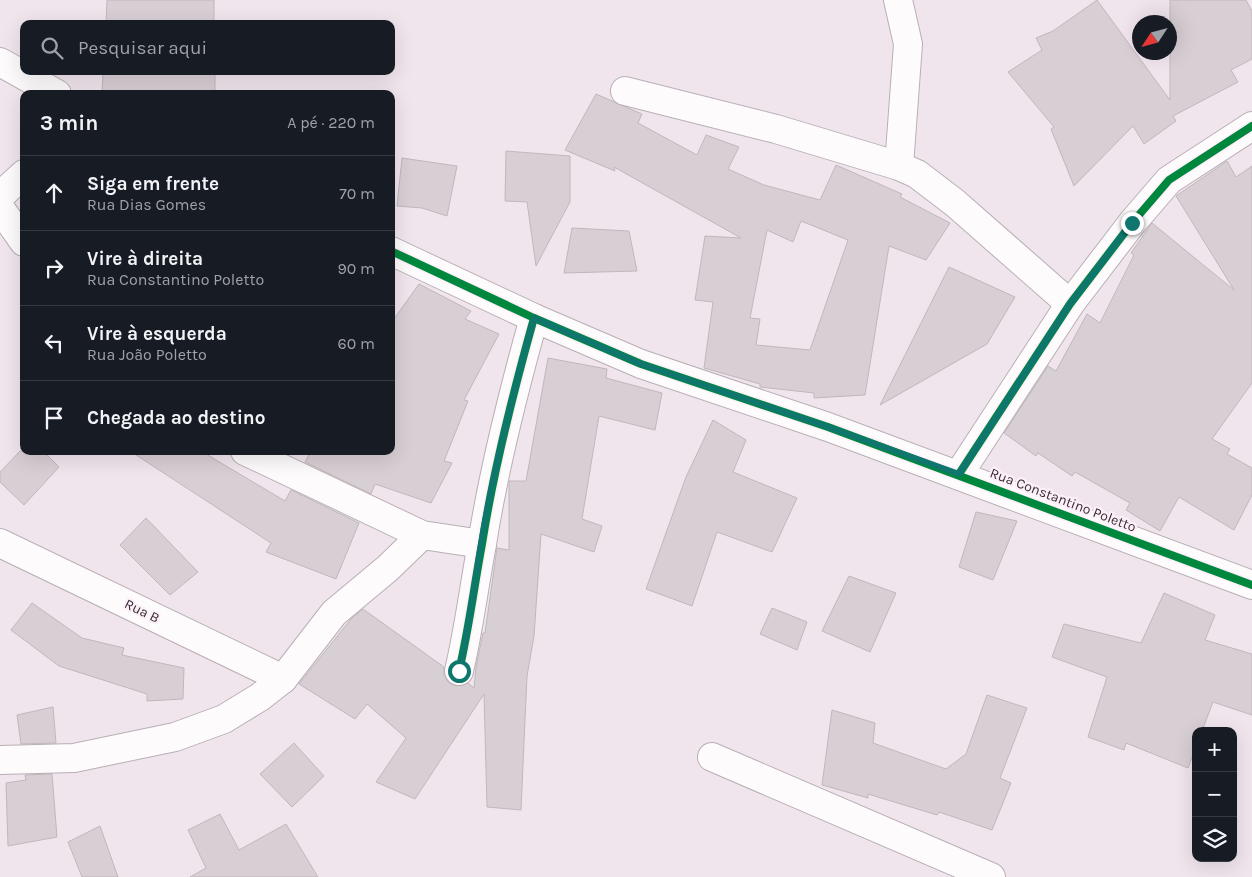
<!DOCTYPE html>
<html lang="pt">
<head>
<meta charset="utf-8">
<style>
	:root { --surface:#171b24; --page:#20242c; --text:#f1f3f6; --muted:#9ea1a6; --line:#363941 }
	body { margin:0; font-family:Karla,sans-serif; background:var(--page); color:var(--text) }
	.controls { position:absolute; right:15px; bottom:15px; display:grid; overflow:hidden; border-radius:10px; box-shadow:0 5px 20px #0002 }
	.controls button { width:45px; height:45px; display:grid; place-items:center; padding:0; border:0; border-bottom:1px solid var(--line); background:var(--surface); color:var(--text); font:25px sans-serif }
	.compass { position:absolute; left:1132px; top:15px; width:45px; height:45px; border-radius:50%; background:var(--surface); box-shadow:0 5px 20px #0002; rotate:234deg }
	.stop { position:absolute; width:15px; height:15px; margin:-11px; border:4px solid #0f766e; border-radius:50%; background:#fff }
	.stop.end { background:#0f766e; border-color:#fff; box-shadow:0 1px 5px #0008 }
	.list { margin:0; padding:0; list-style:none }
	h2 { display:flex; justify-content:space-between; align-items:center; height:65px; margin:0; padding:0 20px; font-size:21px }
	h2 small { font-size:16px; font-weight:400; color:var(--muted) }
	.list li { display:grid; grid-template-columns:32px 1fr auto; gap:15px; align-items:center; box-sizing:border-box; height:75px; padding:0 20px; border-top:1px solid var(--line) }
	.list b { display:block; font-size:19px; white-space:nowrap }
	.list p { margin:0; font-size:16px; white-space:nowrap; color:var(--muted) }
	.list em { font-size:16px; font-style:normal; color:var(--muted) }
	.icon { flex:none; width:28px; height:28px; fill:none; stroke:currentColor; stroke-width:2; stroke-linecap:round; stroke-linejoin:round }
	.map { position:relative; flex:none; width:1252px; height:877px; overflow:hidden }
	.search { position:absolute; background:var(--surface); box-shadow:0 5px 20px #0002; left:20px; top:20px; width:375px; height:55px; display:flex; align-items:center; gap:12px; box-sizing:border-box; padding:0 18px; border-radius:10px; color:var(--muted); font-size:19px }
	.panel { position:absolute; background:var(--surface); box-shadow:0 5px 20px #0002; left:20px; top:90px; width:375px; height:365px; border-radius:10px }
	.map>svg:first-child { display:block }
	.building { fill:#d8cfd5; stroke:#c0b7bd; fill-rule:evenodd }
	.lines { fill:none; stroke-linecap:round; stroke-linejoin:round }
	.minor-casing { stroke:#b8afb5; stroke-width:30 }
	.minor { stroke:#fdfbfc; stroke-width:28 }
	.cycleway-casing { stroke:#fdf0f9; stroke-width:11 }
	.cycleway { stroke:#00873e; stroke-width:8 }
	.route { stroke:#0f766e; stroke-width:6 }
	.labels { text-anchor:middle; dominant-baseline:central; stroke-width:4.5; stroke-linejoin:round; paint-order:stroke }
	.street-label { font-size:14px; fill:#352d33; stroke:#fdf0f9 }
</style>
</head>
<body>
<div class="map">
<svg width="1252" height="877" viewBox="0 0 1252 877">
	<rect width="100%" height="100%" fill="#f1e5ed"/>
	<g class="building">
		<polygon points="107,0 214,0 214,24 106,24"/>
		<polygon points="1097,0 1170,100 1170,0 1246,0 1252,11 1252,59 1231,70 1238,82 1173,116 1176,121 1144,144 1133,126 1074,186 1051,129 1054,127 1008,72 1042,50 1036,38 1053,31"/>
		<polygon points="103,71 215,71 215,94 102,94"/>
		<path d="M596,94L642,114L638,123L697,155L706,135L739,147L728,169L764,185L820,200L836,165L902,194L900,197L950,223L926,260L889,246L865,395L814,398V393L760,387V384L704,368L713,302L695,300L705,236L741,238L614,167L615,171L565,150ZM801,221L848,240L810,350L756,345L760,319L750,318L767,230L793,242Z"/>
		<polygon points="506,151 570,156 570,202 536,266 527,202 505,201"/>
		<polygon points="402,158 457,166 447,216 422,208 397,206"/>
		<polygon points="1227,161 1236,177 1252,166 1252,383 1212,439 1230,449 1227,454 1252,468 1252,495 1234,530 1179,497 1160,531 1126,510 1130,503 1075,472 1072,476 1038,453 1036,456 1004,433 1048,366 1056,371 1087,314 1100,323 1134,255 1131,253 1152,223 1234,290 1176,196"/>
		<polygon points="572,228 629,231 637,271 564,273"/>
		<polygon points="949,267 1015,297 987,344 880,405"/>
		<polygon points="419,284 471,311 465,319 499,334 464,400 468,401 444,461 452,463 431,503 375,484 371,494 305,462 311,451 391,451 391,323"/>
		<polygon points="548,358 607,369 606,378 662,393 655,430 599,416 582,519 602,526 594,552 541,534 534,636 527,676 521,810 487,807 484,694 415,799 376,782 406,738 367,704 355,719 299,684 351,619 363,609 444,667 444,675 449,683 456,686 468,683 474,688 476,667 483,633 485,633 497,548 509,550 509,481 526,481"/>
		<polygon points="713,420 746,440 733,472 797,498 772,552 717,532 692,606 646,589 686,477"/>
		<polygon points="20,451 43,451 59,467 24,505 0,482 0,472"/>
		<polygon points="130,451 201,451 285,501 291,490 359,523 336,579 266,552 271,543"/>
		<polygon points="976,512 1017,521 993,580 959,567"/>
		<polygon points="146,518 198,572 170,595 120,545"/>
		<polygon points="849,576 896,593 870,652 822,631"/>
		<polygon points="1164,593 1215,615 1205,640 1252,654 1252,715 1213,702 1202,731 1196,731 1196,747 1188,768 1126,743 1124,750 1088,737 1107,677 1052,657 1064,624 1141,643"/>
		<polygon points="32,603 82,638 124,648 122,655 184,668 183,699 147,701 147,694 59,666 11,630"/>
		<polygon points="772,608 807,622 797,650 760,634"/>
		<polygon points="987,695 1027,708 1000,778 1011,783 992,830 939,812 937,815 868,794 868,798 822,785 832,710 875,723 873,743 946,769 966,754"/>
		<polygon points="53,707 56,743 21,744 17,715"/>
		<polygon points="294,743 324,776 292,807 260,774"/>
		<polygon points="52,774 57,837 8,846 6,783 26,780 25,775"/>
		<polygon points="220,814 239,850 286,824 318,877 190,877 206,868 188,830"/>
		<polygon points="100,826 118,877 82,877 68,842"/>
	</g>
	<g class="lines">
		<defs>
			<g id="minor">
				<polyline points="898,0 908,44 899,166"/>
				<polyline points="0,62 57,94"/>
				<polyline points="625,91 776,129 899,166 917,174 955,203 1070,304"/>
				<polyline points="0,196 24,174"/>
				<polyline points="0,208 24,242"/>
				<polyline points="391,251 534,318 641,364 828,427 1252,585"/>
				<polyline points="245,451 422,535 482,544"/>
				<polyline points="959,474 1070,304 1132,223 1169,180 1252,126"/>
				<polyline points="0,543 283,679"/>
				<path d="M459,671C469,628 474,587 482,544C494,467 513,393 534,318"/>
				<polyline points="712,757 991,877"/>
				<polyline points="0,760 74,758 175,737 224,719 260,697 283,679 334,613 388,568 422,535"/>
			</g>
		</defs>
		<use href="#minor" class="minor-casing"/>
		<use href="#minor" class="minor"/>
		<defs>
			<g id="cycleway">
				<polyline points="391,251 534,318 641,364 828,427 1252,585"/>
				<polyline points="959,474 1070,304 1132,223 1169,180 1252,126"/>
				<path d="M459,671C469,628 474,587 482,544C494,467 513,393 534,318"/>
			</g>
		</defs>
		<use href="#cycleway" class="cycleway-casing"/>
		<use href="#cycleway" class="cycleway"/>
	</g>
	<g class="lines">
		<path class="route" d="M459,671C469,628 474,587 481,544C494,467 513,393 534,318L641,364L828,427L959,474L1070,304L1132,223"/>
	</g>
	<g class="labels">
		<g class="street-label">
			<text transform="translate(1063 500) rotate(21)">Rua Constantino Poletto</text>
			<text transform="translate(142 611) rotate(26)">Rua B</text>
		</g>
	</g>
</svg>
<div class="controls">
<button>+</button>
<button>−</button>
<button><svg class="icon" aria-label="layers" viewBox="0 0 24 24"><path d="M12 4l9 5-9 5-9-5zM3 14l9 5 9-5"/></svg></button>
</div>
<svg class="compass" viewBox="-18 -18 36 36"><path d="M0-13l5 13h-10z" fill="#e53935"/><path d="M0 13l5-13h-10z" fill="#9ea1a6"/></svg>
<div class="stop" style="left:459px;top:671px"></div>
<div class="stop end" style="left:1132px;top:223px"></div>
<div class="search"><svg class="icon" aria-label="search" viewBox="0 0 24 24"><circle cx="10" cy="10" r="6"/><path d="M15 15l6 6"/></svg>Pesquisar aqui</div>
<section class="panel">
<h2>3 min<small>A pé · 220 m</small></h2>
<ul class="list">
<li><svg class="icon" aria-label="ahead" viewBox="0 0 24 24"><path d="M12 20V5M6 11l6-6 6 6"/></svg><div><b>Siga em frente</b><p>Rua Dias Gomes</p></div><em>70 m</em></li>
<li><svg class="icon" aria-label="right" viewBox="0 0 24 24"><path d="M7 20v-9h11M14 6l5 5-5 5"/></svg><div><b>Vire à direita</b><p>Rua Constantino Poletto</p></div><em>90 m</em></li>
<li><svg class="icon" aria-label="left" viewBox="0 0 24 24"><path d="M17 20v-9H6M10 6l-5 5 5 5"/></svg><div><b>Vire à esquerda</b><p>Rua João Poletto</p></div><em>60 m</em></li>
<li><svg class="icon" aria-label="arrive" viewBox="0 0 24 24"><path d="M6 21V4h12l-3 4 3 4H6"/></svg><div><b>Chegada ao destino</b></div></li>
</ul>
</section>
</div>
</body>
</html>
